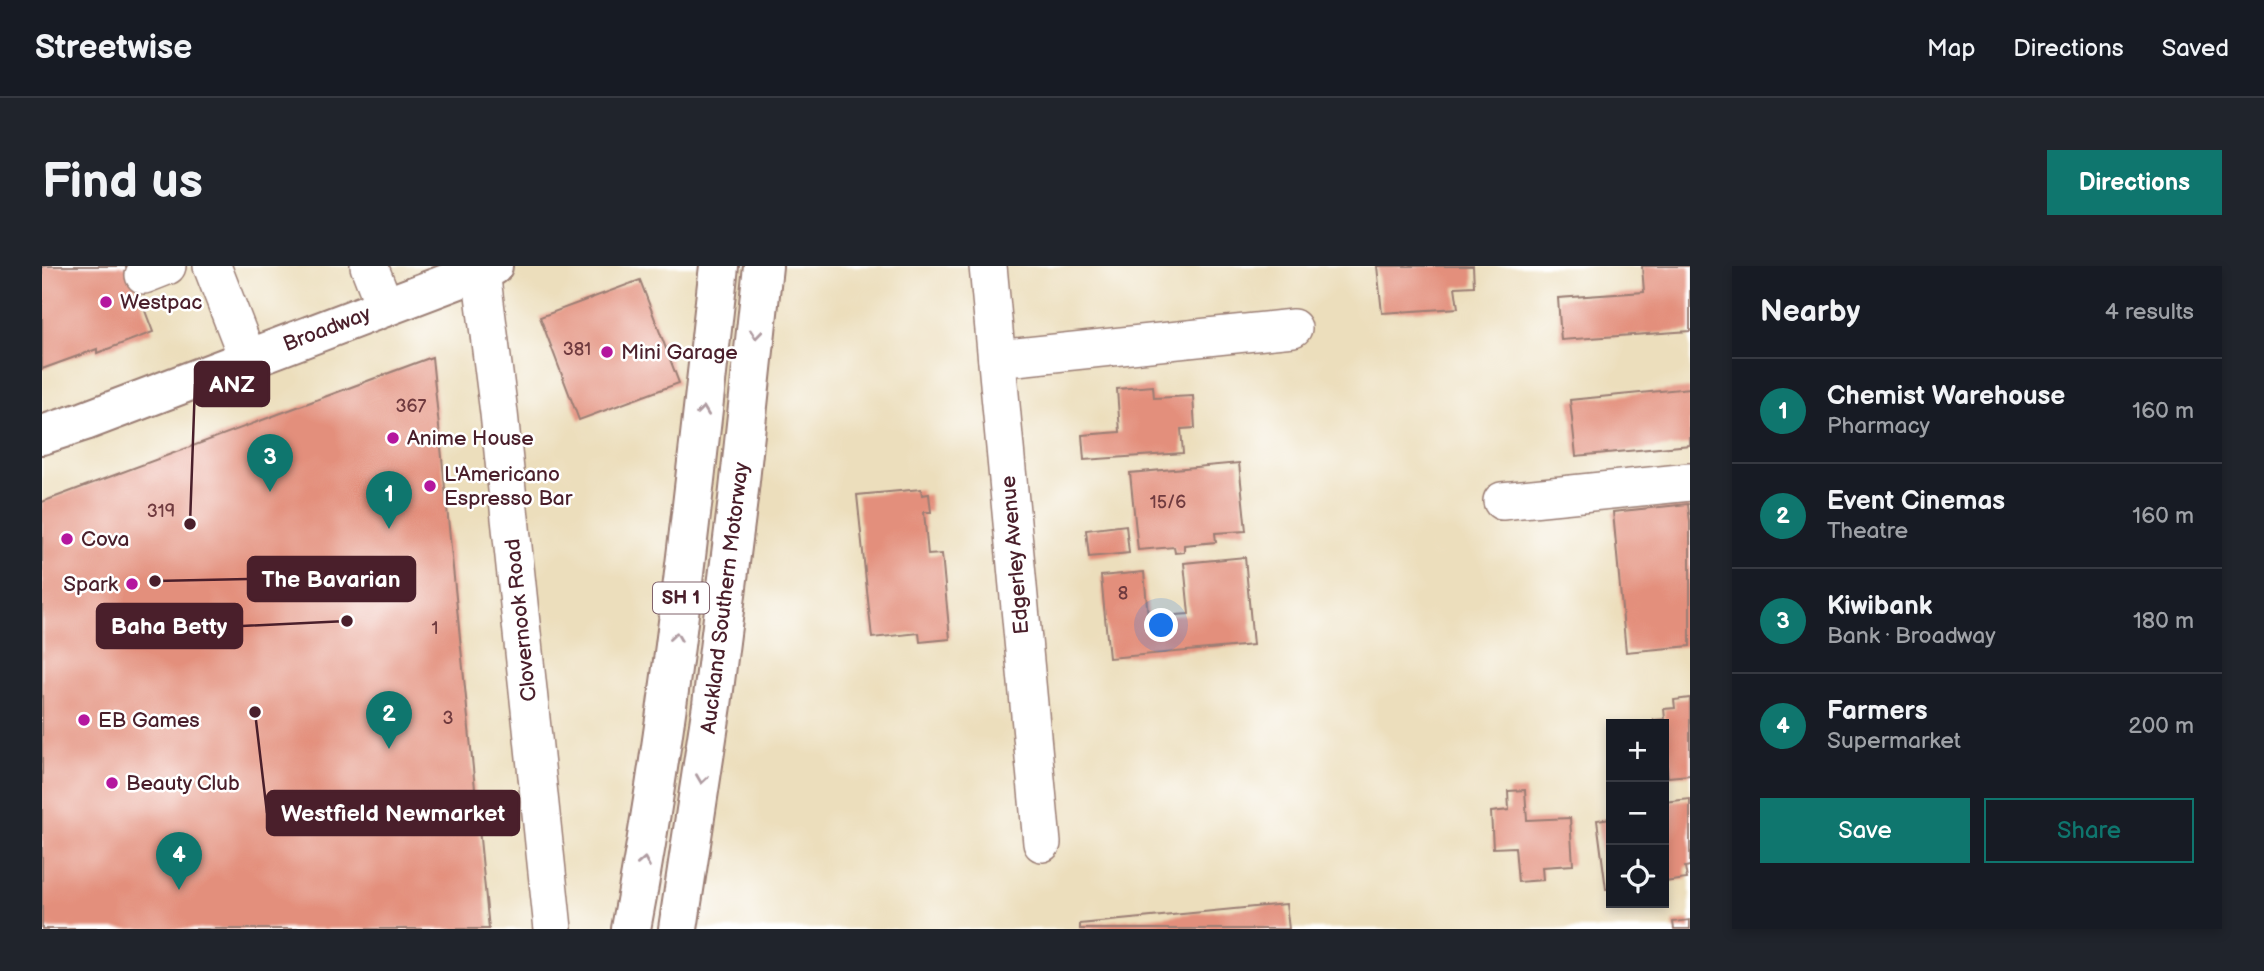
<!DOCTYPE html>
<html lang="en">
<head>
<meta charset="utf-8">
<style>
	:root { --surface:#171b24; --page:#20242c; --text:#f1f3f6; --muted:#9ea1a6; --line:#363941; --accent:#0f766e }
	body { margin:0; font-family:"Balsamiq Sans",sans-serif; background:var(--page); color:var(--text) }
	.controls { position:absolute; right:21px; bottom:21px; display:grid; overflow:hidden; border-radius:0px; box-shadow:0 4px 10px #0003 }
	.controls button { width:63px; height:63px; display:grid; place-items:center; padding:0; border:0; border-bottom:2px solid var(--line); background:var(--surface); color:var(--text); font:35px sans-serif }
	.you { position:absolute; left:1120px; top:360px; width:24px; height:24px; margin:-18px; border:5px solid #fff; border-radius:50%; background:#1a73e8; box-shadow:0 0 0 10px #1a73e833 }
	.badge { display:grid; place-items:center; width:46px; height:46px; border-radius:50%; background:var(--accent); color:#fff; font-size:23px; font-weight:700 }
	.pin { position:absolute; translate:-50% -58px; filter:drop-shadow(0 2px 4px #0008) }
	.pin::after { content:''; position:absolute; top:37px; width:24px; height:21px; background:inherit; clip-path:polygon(0 0,100% 0,50% 100%) }
	.list { margin:0; padding:0; list-style:none }
	h2 { display:flex; justify-content:space-between; align-items:center; height:91px; margin:0; padding:0 28px; font-size:30px }
	h2 small { font-size:23px; font-weight:400; color:var(--muted) }
	.list li { display:grid; grid-template-columns:46px 1fr auto; gap:21px; align-items:center; box-sizing:border-box; height:105px; padding:0 28px; border-top:2px solid var(--line) }
	.list b { display:block; font-size:26px; white-space:nowrap }
	.list p { margin:0; font-size:23px; white-space:nowrap; color:var(--muted) }
	.list em { font-size:23px; font-style:normal; color:var(--muted) }
	.actions { display:flex; gap:14px; padding:21px 28px }
	.actions a { flex:1; padding:16px 0; border:2px solid var(--accent); border-radius:0px; text-align:center; font-size:24px; color:var(--accent) }
	.actions .main { background:var(--accent); color:#fff }
	.icon { flex:none; width:38px; height:38px; fill:none; stroke:currentColor; stroke-width:2; stroke-linecap:round; stroke-linejoin:round }
	.map { position:relative; flex:none; width:1648px; height:663px; overflow:hidden; border-radius:0px }
	header { display:flex; align-items:center; gap:42px; box-sizing:border-box; height:98px; padding:0 35px; background:var(--surface); border-bottom:2px solid var(--line) }
	header strong { font-size:33px }
	nav { display:flex; gap:38px; margin-inline-start:auto; font-size:24px }
	.intro { display:flex; align-items:center; justify-content:space-between; box-sizing:border-box; height:168px; padding:0 42px }
	h1 { margin:0; font-size:49px }
	.button { padding:18px 32px; border-radius:0px; background:var(--accent); color:#fff; font-size:24px; font-weight:700 }
	main { display:flex; gap:42px; padding:0 42px }
	aside { flex:1; background:var(--surface); border-radius:0px; box-shadow:0 4px 10px #0003 }
	.map>svg:first-child { display:block }
	.building { fill:#e38f7b }
	.lines { fill:none; stroke-linecap:round; stroke-linejoin:round }
	.minor-casing { stroke:#9b7e74; stroke-width:40 }
	.major-casing { stroke:#9b7e74; stroke-width:42 }
	.highway-casing { stroke:#9b7e74; stroke-width:42 }
	.minor { stroke:#fff; stroke-width:37 }
	.major { stroke:#fff; stroke-width:38 }
	.highway { stroke:#fff; stroke-width:38 }
	.oneway { stroke:#ae9aa0 }
	.poi-dot { fill:#b5179e; stroke:#fff; stroke-width:2.5 }
	.labels { text-anchor:middle; dominant-baseline:central; stroke-width:5; stroke-linejoin:round; paint-order:stroke }
	.number-label { font-size:18px; fill:#703b3f }
	.shield { fill:#fff; stroke:#80626b; stroke-width:2 }
	.shield-label { font-size:19px; font-weight:bold; fill:#4a1f2b }
	.poi-label { font-size:21px; fill:#4a1f2b; stroke:#fff; text-anchor:start }
	.street-label { font-size:21px; fill:#4a1f2b; stroke:#fff }
	.leader { fill:none; stroke:#4a1f2b; stroke-width:2.5 }
	.callout-dot { fill:#4a1f2b; stroke:#fff; stroke-width:2.5 }
	.callout { fill:#4a1f2b; stroke:#4a1f2b; stroke-width:2.5 }
	.callout-label { font-size:23px; text-anchor:middle; font-weight:bold; fill:#fff }
</style>
</head>
<body>
<header>
<strong>Streetwise</strong>
<nav><a>Map</a><a>Directions</a><a>Saved</a></nav>
</header>
<div class="intro"><h1>Find us</h1><a class="button">Directions</a></div>
<main>
<div class="map">
<svg width="1648" height="663" viewBox="0 0 1648 663">
	<rect width="100%" height="100%" fill="#fff"/>
	<filter id="ink" filterUnits="userSpaceOnUse"><feTurbulence type="fractalNoise" baseFrequency=".0143" numOctaves="2"/><feDisplacementMap in="SourceGraphic" scale="14" xChannelSelector="R" yChannelSelector="G"/><feConvolveMatrix kernelMatrix="1 2 1 2 8 2 1 2 1" color-interpolation-filters="sRGB"/></filter>
	<filter id="wash" filterUnits="userSpaceOnUse"><feTurbulence type="fractalNoise" baseFrequency=".00686" numOctaves="4" result="noise"/><feDisplacementMap in="SourceGraphic" scale="28" xChannelSelector="R" yChannelSelector="G"/><feGaussianBlur stdDeviation="1.57" result="paint"/><feColorMatrix in="noise" values="0 0 0 0 0 0 0 0 0 0 0 0 0 0 0 0 0 1.4 0 .05"/><feComposite in="paint" operator="in"/></filter>
	<g filter="url(#wash)">
		<rect width="100%" height="100%" fill="#ecdebc"/>
		<g id="blocks">
			<g class="building">
				<polygon points="0,0 86,0 111,66 55,87 55,83 0,103"/>
				<polygon points="1335,0 1431,0 1432,20 1413,21 1416,42 1340,47"/>
				<polygon points="1600,0 1648,0 1648,65 1519,74 1516,32 1602,26"/>
				<polygon points="598,14 637,117 537,154 498,51"/>
				<polygon points="390,91 447,663 0,663 0,236"/>
				<polygon points="1111,120 1112,132 1151,130 1153,162 1139,163 1141,187 1042,194 1040,169 1078,166 1075,123"/>
				<polygon points="1648,122 1648,179 1534,190 1528,134"/>
				<polygon points="1197,197 1204,265 1173,267 1174,276 1142,279 1142,286 1133,287 1132,281 1096,284 1088,207"/>
				<polygon points="879,223 880,229 887,228 889,246 882,246 886,289 900,288 908,373 878,376 877,367 830,372 815,229"/>
				<polygon points="1646,238 1648,256 1648,380 1584,386 1571,246"/>
				<polygon points="1084,259 1087,287 1047,291 1044,264"/>
				<polygon points="1203,291 1211,379 1067,392 1059,310 1102,306 1106,351 1147,348 1142,297"/>
				<polygon points="1648,432 1648,509 1626,511 1623,484 1622,484 1622,458 1613,458 1612,454 1623,453 1622,443 1633,442 1632,434"/>
				<polygon points="1483,524 1485,554 1528,552 1531,599 1500,601 1501,614 1476,616 1473,581 1451,582 1449,546 1467,544 1466,525"/>
				<polygon points="1648,533 1648,600 1643,601 1645,613 1622,616 1622,536"/>
				<polygon points="1569,552 1569,623 1564,623 1555,554"/>
				<polygon points="1244,638 1247,663 1038,663 1038,658"/>
				<polygon points="1648,654 1648,663 1632,663 1631,656"/>
			</g>
		</g>
	</g>
	<g filter="url(#ink)">
		<use href="#blocks" fill-opacity="0" stroke="#9b7e74" stroke-width="2"/>
		<g class="lines">
			<defs>
				<g id="minor">
					<polyline points="170,0 206,93"/>
					<polyline points="327,0 343,41"/>
					<polyline points="946,0 1000,577"/>
					<polyline points="439,5 457,147 511,663"/>
					<polyline points="102,9 125,0"/>
					<polyline points="955,93 1251,62"/>
					<polyline points="1460,235 1648,216"/>
				</g>
				<polyline id="major" points="0,169 43,155 451,0"/>
				<g id="highway">
					<path d="M589,663C630,444 652,221 677,0"/>
					<polyline points="636,663 670,439 696,233 721,0"/>
				</g>
			</defs>
			<use href="#minor" class="minor-casing"/>
			<use href="#major" class="major-casing"/>
			<use href="#highway" class="highway-casing"/>
			<use href="#minor" class="minor"/>
			<use href="#major" class="major"/>
			<use href="#highway" class="highway"/>
		</g>
		<defs><path id="oneway-chevron" d="M-2-3.5L2.5 0L-2 3.5" fill="none" stroke-width="1.6" stroke-linecap="round" stroke-linejoin="round" transform="scale(1.75)"/></defs>
		<g class="oneway">
			<use href="#oneway-chevron" transform="translate(714 68) rotate(96)"/>
			<use href="#oneway-chevron" transform="translate(661 145) rotate(-83)"/>
			<use href="#oneway-chevron" transform="translate(634 371) rotate(-82)"/>
			<use href="#oneway-chevron" transform="translate(660 513) rotate(98)"/>
			<use href="#oneway-chevron" transform="translate(602 596) rotate(-80)"/>
		</g>
	</g>
	<g class="poi-dot">
		<circle cx="64" cy="36" r="7"/>
		<circle cx="565" cy="86" r="7"/>
		<circle cx="351" cy="172" r="7"/>
		<circle cx="388" cy="220" r="7"/>
		<circle cx="25" cy="273" r="7"/>
		<circle cx="90" cy="318" r="7"/>
		<circle cx="42" cy="454" r="7"/>
		<circle cx="70" cy="517" r="7"/>
	</g>
	<g class="labels">
		<g class="number-label">
			<text x="535" y="83">381</text>
			<text x="369" y="140">367</text>
			<text x="1126" y="236">15/6</text>
			<text x="119" y="245">319</text>
			<text x="1081" y="327">8</text>
			<text x="393" y="362">1</text>
			<text x="406" y="452">3</text>
		</g>
		<rect class="shield" x="611" y="316.5" width="56" height="31" rx="5"/>
		<g class="shield-label">
			<text x="639" y="332">SH 1</text>
		</g>
		<g class="poi-label">
			<text x="78" y="36">Westpac</text>
			<text x="579" y="86">Mini Garage</text>
			<text x="365" y="172">Anime House</text>
			<text x="402" y="208">L'Americano<tspan x="402" dy="24">Espresso Bar</tspan></text>
			<text x="39" y="273">Cova</text>
			<text x="76" y="318" text-anchor="end">Spark</text>
			<text x="56" y="454">EB Games</text>
			<text x="84" y="517">Beauty Club</text>
		</g>
		<g class="street-label">
			<text transform="translate(285 63) rotate(-21)">Broadway</text>
			<text transform="translate(973 289) rotate(-95)">Edgerley Avenue</text>
			<text transform="translate(683 332) rotate(-83)">Auckland Southern Motorway</text>
			<text transform="translate(479 354) rotate(-96)">Clovernook Road</text>
		</g>
	</g>
	<path class="leader" d="M148 258L153 118M113 315L206 313M305 355L200 360M213 446L225 547"/>
	<g class="callout-dot">
		<circle cx="148" cy="258" r="7"/>
		<circle cx="113" cy="315" r="7"/>
		<circle cx="305" cy="355" r="7"/>
		<circle cx="213" cy="446" r="7"/>
	</g>
	<g class="callout">
		<rect x="153" y="96" width="74" height="44" rx="7"/>
		<rect x="206" y="291" width="167" height="44" rx="7"/>
		<rect x="55" y="338" width="145" height="44" rx="7"/>
		<rect x="225" y="525" width="252" height="44" rx="7"/>
	</g>
	<g class="callout-label">
		<text x="190" y="126">ANZ</text>
		<text x="289" y="321">The Bavarian</text>
		<text x="127" y="368">Baha Betty</text>
		<text x="351" y="555">Westfield Newmarket</text>
	</g>
</svg>
<div class="controls">
<button>+</button>
<button>−</button>
<button><svg class="icon" aria-label="locate" viewBox="0 0 24 24"><circle cx="12" cy="12" r="6"/><path d="M12 2v4M12 18v4M2 12h4M18 12h4"/></svg></button>
</div>
<div class="you"></div>
<div class="pin badge" style="left:347px;top:263px">1</div>
<div class="pin badge" style="left:347px;top:483px">2</div>
<div class="pin badge" style="left:228px;top:226px">3</div>
<div class="pin badge" style="left:137px;top:624px">4</div>
</div>
<aside>
<h2>Nearby<small>4 results</small></h2>
<ul class="list">
<li><span class="badge">1</span><div><b>Chemist Warehouse</b><p>Pharmacy</p></div><em>160 m</em></li>
<li><span class="badge">2</span><div><b>Event Cinemas</b><p>Theatre</p></div><em>160 m</em></li>
<li><span class="badge">3</span><div><b>Kiwibank</b><p>Bank · Broadway</p></div><em>180 m</em></li>
<li><span class="badge">4</span><div><b>Farmers</b><p>Supermarket</p></div><em>200 m</em></li>
</ul>
<div class="actions"><a class="main">Save</a><a>Share</a></div>
</aside>
</main>
</body>
</html>
